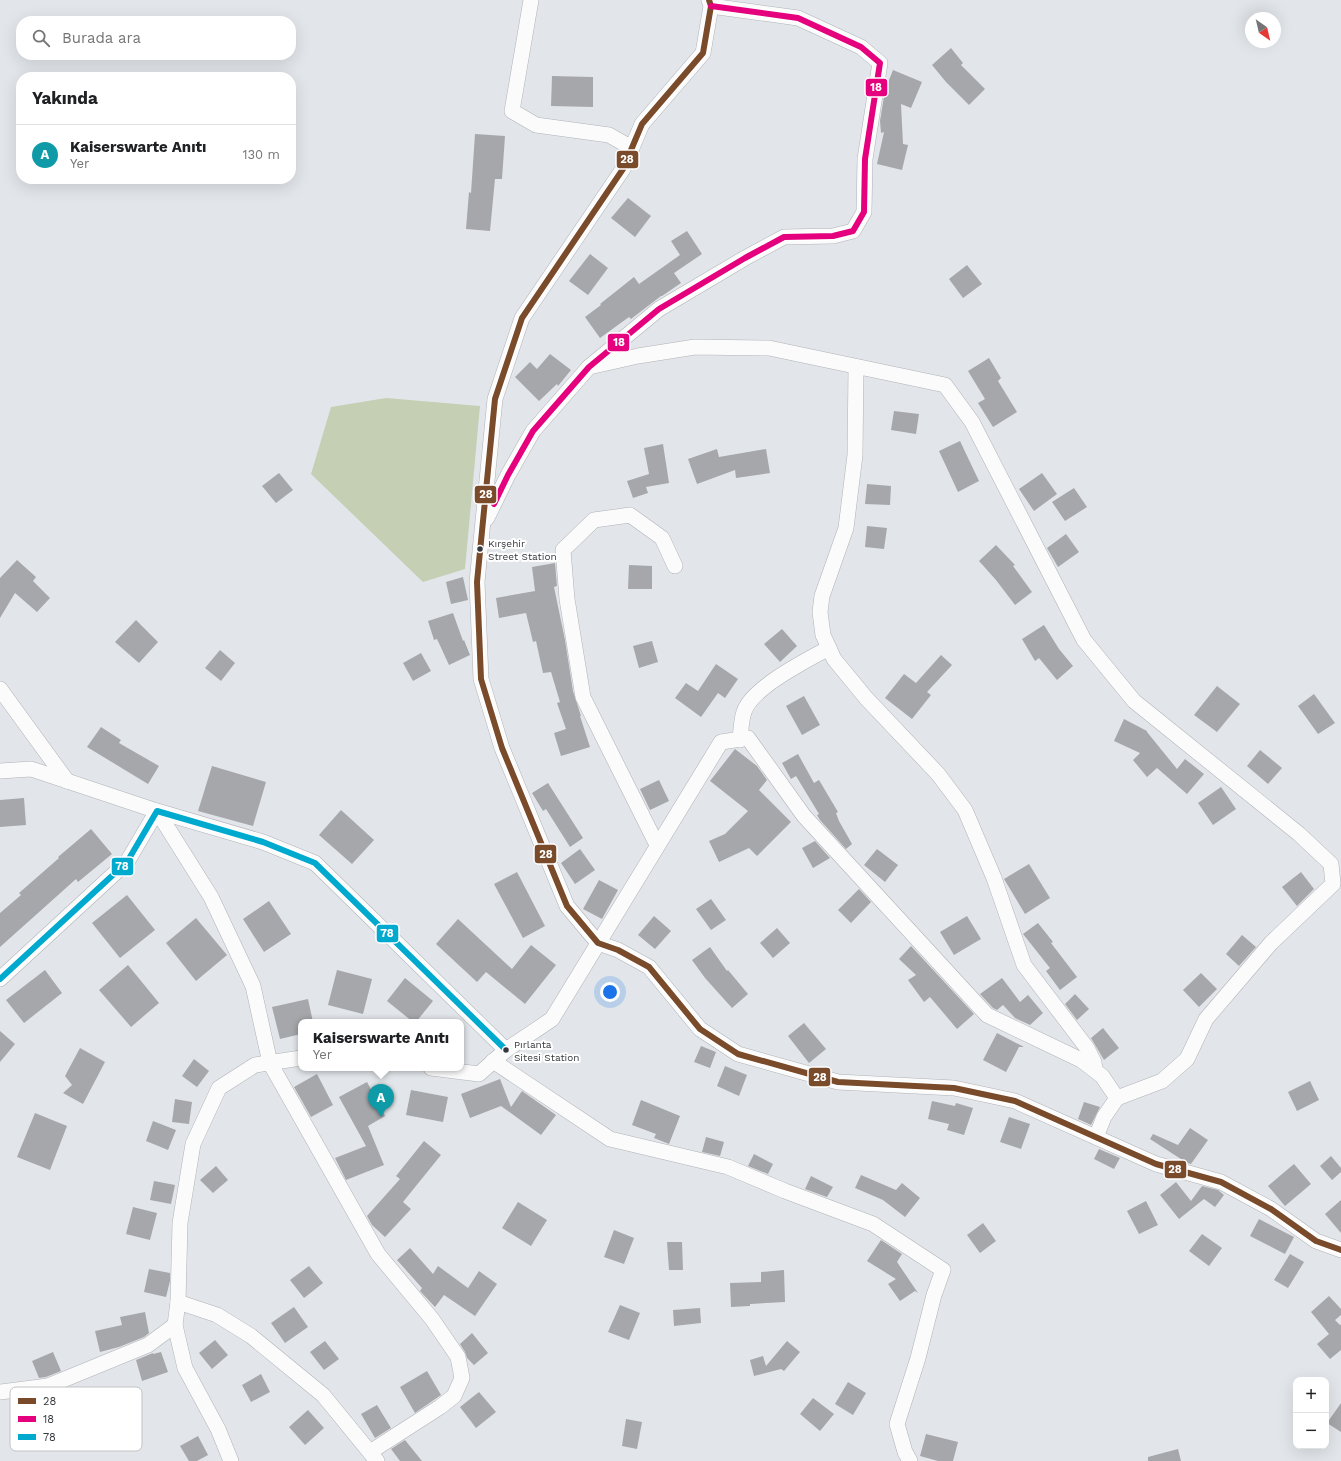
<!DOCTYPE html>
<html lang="tr">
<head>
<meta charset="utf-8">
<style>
	:root { --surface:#fff; --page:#f6f6f6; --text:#202124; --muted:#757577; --line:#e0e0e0; --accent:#727579 }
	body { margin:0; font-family:"Work Sans",sans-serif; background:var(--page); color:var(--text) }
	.controls { position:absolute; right:12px; bottom:12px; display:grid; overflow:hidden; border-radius:8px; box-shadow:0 4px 16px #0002 }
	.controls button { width:36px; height:36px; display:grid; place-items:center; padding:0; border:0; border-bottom:1px solid var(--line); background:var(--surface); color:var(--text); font:20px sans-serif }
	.compass { position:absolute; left:1245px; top:12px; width:36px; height:36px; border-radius:50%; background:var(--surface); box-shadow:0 4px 16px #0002; rotate:146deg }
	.you { position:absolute; left:610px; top:992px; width:14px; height:14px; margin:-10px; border:3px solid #fff; border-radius:50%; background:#1a73e8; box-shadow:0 0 0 6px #1a73e833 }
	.badge { display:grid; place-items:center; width:26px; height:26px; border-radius:50%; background:var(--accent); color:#fff; font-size:13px; font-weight:700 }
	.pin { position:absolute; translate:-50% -33px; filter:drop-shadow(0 1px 2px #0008) }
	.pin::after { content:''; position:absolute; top:21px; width:14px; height:12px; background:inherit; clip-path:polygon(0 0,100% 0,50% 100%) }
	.popup { position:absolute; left:298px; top:1019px; width:166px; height:52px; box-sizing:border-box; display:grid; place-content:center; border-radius:8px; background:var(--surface); filter:drop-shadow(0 1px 3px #0005); font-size:13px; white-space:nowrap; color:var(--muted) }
	.popup b { font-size:15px; color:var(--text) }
	.popup::after { content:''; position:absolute; left:50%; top:100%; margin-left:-8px; border:8px solid transparent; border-top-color:var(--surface) }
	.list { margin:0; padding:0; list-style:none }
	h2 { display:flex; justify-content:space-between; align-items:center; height:52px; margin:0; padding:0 16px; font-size:17px }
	h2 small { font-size:13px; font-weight:400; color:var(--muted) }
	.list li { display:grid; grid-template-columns:26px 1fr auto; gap:12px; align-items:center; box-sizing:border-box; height:60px; padding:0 16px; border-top:1px solid var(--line) }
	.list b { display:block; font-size:15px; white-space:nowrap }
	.list p { margin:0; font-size:13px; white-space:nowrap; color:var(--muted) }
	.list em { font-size:13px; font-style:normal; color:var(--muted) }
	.icon { flex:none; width:22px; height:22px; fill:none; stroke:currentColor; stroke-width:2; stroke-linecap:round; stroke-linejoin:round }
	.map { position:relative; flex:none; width:1341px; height:1461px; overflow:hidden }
	.search { position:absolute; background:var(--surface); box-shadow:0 4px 16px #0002; left:16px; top:16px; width:280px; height:44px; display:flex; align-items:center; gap:10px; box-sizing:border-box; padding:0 14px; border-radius:16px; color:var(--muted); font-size:15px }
	.panel { position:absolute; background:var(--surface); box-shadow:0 4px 16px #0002; left:16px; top:72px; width:280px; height:112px; border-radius:16px }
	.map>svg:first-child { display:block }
	.green { fill:#c5cfb4 }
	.building { fill:#a6a7ab }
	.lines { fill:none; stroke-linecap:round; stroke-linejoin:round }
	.street-casing { stroke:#afb2b6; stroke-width:16 }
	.street { stroke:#fbfbfc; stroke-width:15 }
	.bus-1-casing { stroke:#fff; stroke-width:9 }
	.bus-2-casing { stroke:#fff; stroke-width:9 }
	.bus-3-casing { stroke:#fff; stroke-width:9 }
	.bus-1 { stroke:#7a4b2a; stroke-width:6 }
	.bus-2 { stroke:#e5007d; stroke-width:6 }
	.bus-3 { stroke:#00a9ce; stroke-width:6 }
	.bus-dot { fill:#35383c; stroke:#fff; stroke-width:1.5 }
	.labels { text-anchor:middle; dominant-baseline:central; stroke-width:4; stroke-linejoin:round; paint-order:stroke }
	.bus-label { font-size:10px; fill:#35383c; stroke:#fff; text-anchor:start }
	.key { fill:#fff; stroke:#c2c3c4; stroke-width:1 }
	.key-label { font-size:11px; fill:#35383c }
	.line-badge { stroke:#fff; stroke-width:1.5 }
	.badge-label { font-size:11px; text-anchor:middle; font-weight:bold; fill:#fff }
</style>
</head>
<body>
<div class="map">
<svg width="1341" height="1461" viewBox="0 0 1341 1461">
	<rect width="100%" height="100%" fill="#e2e6ea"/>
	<polygon class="green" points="386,398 480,406 465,569 423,582 311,474 331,407"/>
	<g class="building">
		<polygon points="951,48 963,63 961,65 985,89 969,105 946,82 932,65"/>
		<polygon points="893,70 922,82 911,108 901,104 903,144 908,145 902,170 877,164 884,132 881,133 880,121 885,90"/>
		<polygon points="552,76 593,77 593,107 551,106"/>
		<polygon points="475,134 505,136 502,179 495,179 490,231 466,229 469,192 471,193"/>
		<polygon points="628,198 651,216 635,237 611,218"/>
		<polygon points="687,231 702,254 674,273 681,283 662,296 661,296 631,319 629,317 600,338 585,317 601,305 600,304 634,277 639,284 680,255 671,241"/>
		<polygon points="590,254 608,268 588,295 569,281"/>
		<polygon points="967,265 982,284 963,298 949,279"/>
		<polygon points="550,354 571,370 558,386 557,384 539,401 515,377 530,362 537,369"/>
		<polygon points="989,358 1001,378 998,381 1017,412 993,427 978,403 985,399 968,371"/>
		<polygon points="894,411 919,414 916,434 891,430"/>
		<polygon points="960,441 979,481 958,492 939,451"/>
		<polygon points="663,444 669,483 646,487 648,493 633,498 627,481 649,474 644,448"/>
		<polygon points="717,449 719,457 766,449 770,473 736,478 735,470 697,484 688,459"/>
		<polygon points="279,473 293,490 276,503 262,486"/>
		<polygon points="1042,473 1057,494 1034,511 1019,489"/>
		<polygon points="867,484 891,486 890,505 865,504"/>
		<polygon points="1074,488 1087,507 1065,521 1052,502"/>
		<polygon points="867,526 887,528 884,549 865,547"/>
		<polygon points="1066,534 1079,552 1058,567 1047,548"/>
		<polygon points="996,545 1015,565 1013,566 1032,592 1015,605 996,580 979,561"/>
		<polygon points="17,560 36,577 33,581 50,598 37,612 15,593 0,618 0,578"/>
		<polygon points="555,563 557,586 554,587 565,640 573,691 581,716 580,716 590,747 561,756 554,733 566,729 557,703 560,702 551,672 543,673 536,641 533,642 526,613 499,618 496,598 535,591 532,567"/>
		<polygon points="629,565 652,566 652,589 628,589"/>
		<polygon points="463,577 468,600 451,604 446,582"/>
		<polygon points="453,613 463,641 464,640 470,655 449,665 437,639 434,640 428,621"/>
		<polygon points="136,620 158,642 139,663 115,642"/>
		<polygon points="1044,625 1059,649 1073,666 1057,680 1039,658 1035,661 1022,639"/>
		<polygon points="782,629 797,646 780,662 764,644"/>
		<polygon points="652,641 658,662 639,668 633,646"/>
		<polygon points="220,650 235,663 221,681 205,668"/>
		<polygon points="421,653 431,671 413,681 403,663"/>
		<polygon points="941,655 952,665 927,692 931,695 912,719 885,698 904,674 916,683"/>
		<polygon points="716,664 738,679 725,698 718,693 701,717 675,698 686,683 698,691"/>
		<polygon points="1217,686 1240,704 1217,732 1194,715"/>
		<polygon points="1314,694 1335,723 1318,734 1298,706"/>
		<polygon points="804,696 820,725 802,735 786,706"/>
		<polygon points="1124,719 1147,731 1147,732 1177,769 1185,759 1204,774 1187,794 1157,768 1147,777 1133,760 1140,753 1114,741"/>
		<polygon points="101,727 121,740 119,743 159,766 148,784 87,747"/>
		<polygon points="735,749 757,766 767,780 759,790 791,822 757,856 749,848 719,862 709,841 725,834 748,811 710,781"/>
		<polygon points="1260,750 1282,768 1268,784 1247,766"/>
		<polygon points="798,754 814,783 819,780 838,812 836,813 839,821 852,844 846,849 820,820 817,815 819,814 796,776 791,779 782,763"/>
		<polygon points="212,766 266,782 253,826 198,811"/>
		<polygon points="659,780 669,801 650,810 640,789"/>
		<polygon points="548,783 583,838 570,847 546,809 543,811 532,793"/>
		<polygon points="1221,787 1236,809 1213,825 1198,803"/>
		<polygon points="24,798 26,825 0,827 0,800"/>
		<polygon points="341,810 374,840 352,864 319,835"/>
		<polygon points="91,829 112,854 78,882 76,879 0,947 0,913 21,895 19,893 59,858 58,857"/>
		<polygon points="815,841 830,858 813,868 802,848"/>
		<polygon points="580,849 595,870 575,884 561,863"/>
		<polygon points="877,849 898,865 885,882 864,865"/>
		<polygon points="1029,864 1050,898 1025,914 1004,879"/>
		<polygon points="517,872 545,926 523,938 494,884"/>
		<polygon points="1301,872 1314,889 1297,906 1282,887"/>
		<polygon points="599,880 618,890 602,919 583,909"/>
		<polygon points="859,889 871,902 851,923 838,910"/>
		<polygon points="127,895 155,930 120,958 92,923"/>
		<polygon points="711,899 726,920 711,930 696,909"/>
		<polygon points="269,901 291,934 264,952 243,919"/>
		<polygon points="654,916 671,931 655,949 638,935"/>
		<polygon points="967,916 981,939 954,955 940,932"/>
		<polygon points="196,918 227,955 196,981 166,943"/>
		<polygon points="458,919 512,969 531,945 556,965 525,1004 486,972 477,982 436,944"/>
		<polygon points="1038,923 1053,942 1051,943 1077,977 1060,990 1046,971 1050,968 1023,934"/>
		<polygon points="777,928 790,943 773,958 760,943"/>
		<polygon points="1242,935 1256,947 1239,966 1226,954"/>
		<polygon points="911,946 974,1014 957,1029 930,997 924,1002 908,980 916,975 899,959"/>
		<polygon points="710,947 727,971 728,970 748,994 732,1008 705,978 692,960"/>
		<polygon points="128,965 159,1003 131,1027 99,990"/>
		<polygon points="45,970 62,993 24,1023 6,1000"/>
		<polygon points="337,970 372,979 363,1014 328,1005"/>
		<polygon points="1201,973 1217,989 1199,1007 1183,990"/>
		<polygon points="405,978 433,1001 416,1022 413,1022 387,1001"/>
		<polygon points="1002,978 1020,1002 1028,995 1043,1013 1030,1025 1015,1018 1003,1005 997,1010 993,1008 980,994"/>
		<polygon points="1075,994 1089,1009 1077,1020 1065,1004"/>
		<polygon points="308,999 313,1022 301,1022 301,1034 280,1039 272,1007"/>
		<polygon points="804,1023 826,1049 809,1063 788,1036"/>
		<polygon points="1103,1028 1119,1048 1104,1060 1091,1038"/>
		<polygon points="0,1031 15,1044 0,1062"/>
		<polygon points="997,1033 1024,1047 1019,1047 1006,1072 983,1060"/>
		<polygon points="701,1046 716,1052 710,1068 694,1062"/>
		<polygon points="80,1048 105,1062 83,1104 63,1093 72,1085 65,1076"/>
		<polygon points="194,1059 209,1071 197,1087 182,1076"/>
		<polygon points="725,1066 747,1075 739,1096 717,1086"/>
		<polygon points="317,1074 333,1105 311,1117 294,1087"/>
		<polygon points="500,1079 511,1107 522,1091 556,1115 541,1135 501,1106 470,1118 461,1094"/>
		<polygon points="1310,1081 1319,1100 1297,1111 1288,1092"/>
		<polygon points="367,1082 385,1116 368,1126 384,1165 346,1180 335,1158 366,1146 339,1097"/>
		<polygon points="411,1090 448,1097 443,1122 406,1115"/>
		<polygon points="175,1099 192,1102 189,1124 172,1122"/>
		<polygon points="641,1100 680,1116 669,1144 654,1138 656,1134 632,1125"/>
		<polygon points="932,1101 955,1106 956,1103 973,1108 964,1135 947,1130 949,1124 928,1119"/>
		<polygon points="1084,1102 1100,1107 1091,1125 1078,1119"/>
		<polygon points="35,1113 67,1126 50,1170 17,1157"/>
		<polygon points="1009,1117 1030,1124 1021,1149 1000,1142"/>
		<polygon points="153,1121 176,1130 168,1150 146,1141"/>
		<polygon points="1190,1128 1208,1140 1191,1164 1187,1163 1150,1139 1153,1134 1178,1145"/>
		<polygon points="706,1137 724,1142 720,1156 702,1152"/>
		<polygon points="424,1141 441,1155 403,1202 411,1209 385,1237 372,1225 367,1216 400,1179 396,1176"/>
		<polygon points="1099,1149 1120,1158 1114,1169 1094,1159"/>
		<polygon points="754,1154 773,1164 768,1174 748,1166"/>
		<polygon points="1331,1156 1341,1168 1341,1172 1332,1180 1320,1166"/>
		<polygon points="1294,1164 1311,1184 1285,1206 1268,1186"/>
		<polygon points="216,1166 228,1180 213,1193 200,1180"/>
		<polygon points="861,1175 896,1190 902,1183 920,1198 905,1217 883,1200 855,1188"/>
		<polygon points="811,1176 833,1187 827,1197 805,1189"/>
		<polygon points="154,1181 175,1185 171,1204 150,1200"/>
		<polygon points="1176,1182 1191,1201 1202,1186 1218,1190 1224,1195 1215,1207 1204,1199 1179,1219 1160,1195"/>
		<polygon points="1341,1200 1341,1233 1325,1214"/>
		<polygon points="1146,1201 1158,1225 1139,1234 1127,1211"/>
		<polygon points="518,1202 547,1220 531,1246 502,1228"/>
		<polygon points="133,1207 157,1213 150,1240 126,1234"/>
		<polygon points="1259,1219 1294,1237 1285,1254 1250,1236"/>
		<polygon points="983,1223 996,1241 980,1253 967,1235"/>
		<polygon points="614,1230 634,1238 624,1264 604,1257"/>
		<polygon points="1202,1234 1222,1248 1209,1266 1189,1251"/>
		<polygon points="881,1240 902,1254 897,1262 918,1293 915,1291 900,1301 888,1284 896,1279 867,1261"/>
		<polygon points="667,1242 682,1242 683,1270 669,1270"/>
		<polygon points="410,1248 433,1274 438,1266 468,1288 479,1271 497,1284 475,1316 444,1295 435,1307 420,1291 422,1288 397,1260"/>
		<polygon points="1290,1254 1304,1262 1288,1288 1274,1280"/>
		<polygon points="309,1266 323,1283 304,1298 290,1280"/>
		<polygon points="149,1269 170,1273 170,1281 166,1297 144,1292"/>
		<polygon points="784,1270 785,1302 750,1304 750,1306 731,1307 730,1283 761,1282 761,1272"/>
		<polygon points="1329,1296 1341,1309 1341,1315 1335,1320 1340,1325 1341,1324 1341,1350 1330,1359 1317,1344 1329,1334 1311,1312"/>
		<polygon points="620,1305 640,1313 629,1340 608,1332"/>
		<polygon points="294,1307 308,1327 285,1343 271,1323"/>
		<polygon points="700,1308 701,1323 674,1326 673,1310"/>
		<polygon points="145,1312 149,1333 144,1337 119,1347 100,1352 95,1331 122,1325 120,1317"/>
		<polygon points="472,1333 488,1353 474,1365 467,1358 465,1352 460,1344"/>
		<polygon points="215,1340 228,1355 212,1369 199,1353"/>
		<polygon points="325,1341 339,1359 324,1370 310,1352"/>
		<polygon points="787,1341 800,1352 784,1371 781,1369 754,1376 750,1360 763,1356 766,1366"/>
		<polygon points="53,1352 61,1371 46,1377 39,1378 32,1361"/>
		<polygon points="161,1352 168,1372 142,1381 136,1360 153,1353 153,1354"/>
		<polygon points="427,1371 441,1395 415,1413 400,1387"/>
		<polygon points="261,1374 270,1392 251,1402 242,1385"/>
		<polygon points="848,1382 866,1393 853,1415 835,1404"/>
		<polygon points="479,1392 496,1412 476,1428 460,1407"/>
		<polygon points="813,1398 834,1414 820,1431 800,1414"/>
		<polygon points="1341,1403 1341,1432 1327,1423"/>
		<polygon points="377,1405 391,1428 375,1438 361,1414"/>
		<polygon points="308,1410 324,1428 305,1445 289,1427"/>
		<polygon points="626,1419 642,1422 637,1449 622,1446"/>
		<polygon points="926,1434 958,1442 953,1461 938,1461 920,1456"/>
		<polygon points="198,1436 208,1455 197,1461 189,1461 180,1446"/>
		<polygon points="405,1440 422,1461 400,1461 391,1449"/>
		<polygon points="1178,1449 1181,1461 1148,1461 1148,1457"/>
	</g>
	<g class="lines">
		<defs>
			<g id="street">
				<polyline points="531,0 512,111 536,125 609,135 632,148"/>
				<polyline points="709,0 711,6 703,53 642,124 623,169 522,318 495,399 477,582 481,679 502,748 567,906 598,943 618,950 649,967 700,1029 738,1054 838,1082 954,1088 1015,1101 1156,1164 1221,1182 1271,1209 1316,1241 1341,1250"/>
				<polyline points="589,367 638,356 695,347 769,348 945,385 972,422 1084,640 1134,701 1299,834 1331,864 1333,884 1271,943 1206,1019 1187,1059 1162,1081 1117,1098 1104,1117 1096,1137"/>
				<polyline points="856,367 855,455 846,528 822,596 820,612 823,635 834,659 866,698 938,774 965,810 994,878 1024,965 1087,1048 1094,1062 1095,1070"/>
				<polyline points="487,518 508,475 533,431 589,367 659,309 745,258 784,237 833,236 853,231 864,212 865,159 880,63 861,47 798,18 711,6"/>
				<polyline points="0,689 67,781"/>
				<path d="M740,740C741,731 741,720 744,712C751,688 807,660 829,648"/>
				<polyline points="0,771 31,769 157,811 211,897 253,986 270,1063 378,1254 432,1319 458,1357 462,1378 454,1396 440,1407 370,1452"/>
				<polyline points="657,845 583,697 567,599 563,550 594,520 630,515 662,538 675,566"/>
				<polyline points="0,979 127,862 157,811 263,842 315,863 506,1050"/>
				<polyline points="493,1061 610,1139 728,1167 785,1191 873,1224 943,1270 934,1295 918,1358 897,1424 905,1452 910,1461"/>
				<polyline points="431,1068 479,1074 506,1050 552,1019 721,742 748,738 804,816 987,1015 1081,1060 1102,1076 1117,1098"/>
				<polyline points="178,1302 217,1315 251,1336 323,1395 377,1461"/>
				<polyline points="175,1325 185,1368 218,1429 231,1461"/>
				<polyline points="0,1392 48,1386 148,1345 175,1325 178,1302 180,1223 193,1144 219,1088 255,1065 301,1058"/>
			</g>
		</defs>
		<use href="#street" class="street-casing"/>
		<use href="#street" class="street"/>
		<defs>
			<polyline id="bus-1" points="709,0 711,6 703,53 642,124 623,169 522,318 495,399 477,582 481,679 502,748 567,906 598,943 618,950 649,967 700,1029 738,1054 838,1082 954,1088 1015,1101 1156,1164 1221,1182 1271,1209 1316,1241 1341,1250"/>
			<polyline id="bus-2" points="494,504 508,475 533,431 589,367 659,309 745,258 784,237 833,236 853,231 864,212 865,159 880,63 861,47 798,18 711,6"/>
			<polyline id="bus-3" points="0,979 127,862 157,811 263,842 315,863 506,1050"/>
		</defs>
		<use href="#bus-1" class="bus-1-casing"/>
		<use href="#bus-2" class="bus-2-casing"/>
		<use href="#bus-3" class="bus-3-casing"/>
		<use href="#bus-1" class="bus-1"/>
		<use href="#bus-2" class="bus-2"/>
		<use href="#bus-3" class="bus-3"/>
	</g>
	<g class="bus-dot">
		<circle cx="480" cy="549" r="3.5"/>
		<circle cx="506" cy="1050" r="3.5"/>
	</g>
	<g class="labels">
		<g class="bus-label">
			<text x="488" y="543">Kırşehir<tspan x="488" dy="13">Street Station</tspan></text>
			<text x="514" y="1044">Pırlanta<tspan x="514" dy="13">Sitesi Station</tspan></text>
		</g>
	</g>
	<rect x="10" y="1387" width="132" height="64" rx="6" class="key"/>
	<rect x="18" y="1398" width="18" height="6" fill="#7a4b2a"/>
	<rect x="18" y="1416" width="18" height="6" fill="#e5007d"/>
	<rect x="18" y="1434" width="18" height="6" fill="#00a9ce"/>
	<g class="key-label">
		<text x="43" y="1405">28</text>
		<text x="43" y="1423">18</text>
		<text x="43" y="1441">78</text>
	</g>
	<g class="line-badge">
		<rect x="865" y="78" width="23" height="19" rx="4" fill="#e5007d"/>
		<rect x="616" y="150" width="23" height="19" rx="4" fill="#7a4b2a"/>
		<rect x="607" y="333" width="23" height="19" rx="4" fill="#e5007d"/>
		<rect x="474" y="485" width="23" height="19" rx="4" fill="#7a4b2a"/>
		<rect x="534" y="844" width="23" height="20" rx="4" fill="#7a4b2a"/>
		<rect x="111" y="857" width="23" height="19" rx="4" fill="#00a9ce"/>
		<rect x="376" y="924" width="23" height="19" rx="4" fill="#00a9ce"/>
		<rect x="808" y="1067" width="23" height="20" rx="4" fill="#7a4b2a"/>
		<rect x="1164" y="1160" width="23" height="19" rx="4" fill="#7a4b2a"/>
	</g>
	<g class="badge-label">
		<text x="876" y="91">18</text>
		<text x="627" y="163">28</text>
		<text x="619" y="346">18</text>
		<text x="486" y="498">28</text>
		<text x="546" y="858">28</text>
		<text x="122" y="870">78</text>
		<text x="387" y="937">78</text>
		<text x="820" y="1081">28</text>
		<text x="1175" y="1173">28</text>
	</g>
</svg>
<div class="controls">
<button>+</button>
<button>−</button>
</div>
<svg class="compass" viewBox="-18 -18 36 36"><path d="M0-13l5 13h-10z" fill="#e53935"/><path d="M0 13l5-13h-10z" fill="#757577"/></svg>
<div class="you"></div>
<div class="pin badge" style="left:381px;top:1117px;background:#0f9aa8">A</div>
<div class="popup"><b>Kaiserswarte Anıtı</b>Yer</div>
<div class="search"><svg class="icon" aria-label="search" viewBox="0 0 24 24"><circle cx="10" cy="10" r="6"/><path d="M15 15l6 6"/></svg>Burada ara</div>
<section class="panel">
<h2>Yakında<small></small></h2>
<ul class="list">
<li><span class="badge" style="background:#0f9aa8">A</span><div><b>Kaiserswarte Anıtı</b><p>Yer</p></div><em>130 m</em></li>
</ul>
</section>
</div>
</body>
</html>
